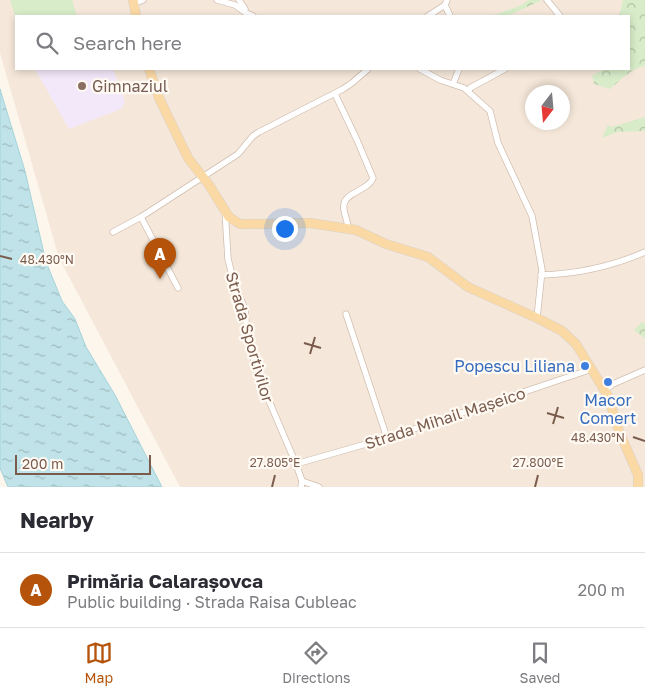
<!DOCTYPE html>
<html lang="en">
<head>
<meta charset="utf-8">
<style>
	:root { --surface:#fff; --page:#f7f7f7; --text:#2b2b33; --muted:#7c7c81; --line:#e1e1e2; --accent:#b45309 }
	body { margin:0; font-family:"Golos Text",sans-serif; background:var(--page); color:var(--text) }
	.compass { position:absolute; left:525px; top:85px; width:45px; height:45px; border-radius:50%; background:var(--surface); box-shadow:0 2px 8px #0003; rotate:196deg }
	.scale { position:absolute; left:15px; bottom:12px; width:136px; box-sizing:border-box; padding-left:5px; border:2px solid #7a5c4d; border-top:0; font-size:14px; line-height:18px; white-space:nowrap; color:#7a5c4d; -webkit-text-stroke:4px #fffaf3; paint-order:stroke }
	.you { position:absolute; left:284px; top:228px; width:18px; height:18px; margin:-12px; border:4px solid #fff; border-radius:50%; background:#1a73e8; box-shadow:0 0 0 8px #1a73e833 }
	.badge { display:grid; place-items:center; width:32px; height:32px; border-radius:50%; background:var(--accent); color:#fff; font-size:16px; font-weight:700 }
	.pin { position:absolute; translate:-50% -41px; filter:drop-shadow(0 1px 2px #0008) }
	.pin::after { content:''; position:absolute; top:26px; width:18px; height:15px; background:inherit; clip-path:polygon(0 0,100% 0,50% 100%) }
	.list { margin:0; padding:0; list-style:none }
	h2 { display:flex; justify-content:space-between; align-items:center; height:65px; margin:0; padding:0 20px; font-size:21px }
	h2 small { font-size:16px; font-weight:400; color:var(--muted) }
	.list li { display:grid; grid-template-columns:32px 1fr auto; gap:15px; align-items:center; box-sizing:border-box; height:75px; padding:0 20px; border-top:1px solid var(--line) }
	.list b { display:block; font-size:19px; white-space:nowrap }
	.list p { margin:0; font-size:16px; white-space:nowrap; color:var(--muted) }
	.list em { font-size:16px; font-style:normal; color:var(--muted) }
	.icon { flex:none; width:28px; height:28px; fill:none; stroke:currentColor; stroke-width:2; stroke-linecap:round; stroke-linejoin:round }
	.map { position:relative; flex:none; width:645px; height:487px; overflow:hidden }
	.search { position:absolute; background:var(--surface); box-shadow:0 2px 8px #0003; left:15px; right:15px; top:15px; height:55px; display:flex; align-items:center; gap:12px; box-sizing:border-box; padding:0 18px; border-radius:0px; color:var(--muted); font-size:19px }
	.sheet { height:140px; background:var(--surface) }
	nav { display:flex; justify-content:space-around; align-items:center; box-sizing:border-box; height:70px; border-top:1px solid var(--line); background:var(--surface); font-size:14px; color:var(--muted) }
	nav a { display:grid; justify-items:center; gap:2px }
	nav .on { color:var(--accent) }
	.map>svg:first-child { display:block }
	.residential { fill:#f5e8da; fill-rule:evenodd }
	.education { fill:#f3e8fa }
	.forest { fill:url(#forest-crowns) }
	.pitch { fill:#d8ecc9 }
	.water { fill:url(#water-ripples); stroke:#a5d3da }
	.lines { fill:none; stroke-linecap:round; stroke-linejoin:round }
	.street-casing { stroke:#d1beb0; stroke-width:7 }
	.primary-casing { stroke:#dad1cd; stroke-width:10 }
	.street { stroke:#fff; stroke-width:5.5 }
	.primary { stroke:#fbd9a5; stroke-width:9 }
	.ticks { fill:none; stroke:#7a5c4d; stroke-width:2 }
	.education-dot { fill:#8d6e63; stroke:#fffaf3; stroke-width:2 }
	.shop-dot { fill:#3f7fe0; stroke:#fffaf3; stroke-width:2 }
	.labels { text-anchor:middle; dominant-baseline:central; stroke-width:4.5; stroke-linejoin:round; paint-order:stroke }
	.education-label { font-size:16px; fill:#785e54; stroke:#fffaf3; text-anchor:start }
	.street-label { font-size:16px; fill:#7a5c4d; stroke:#fffaf3 }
	.shop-label { font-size:16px; fill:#366cbe; stroke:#fffaf3; text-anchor:end }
	.ticks-label { font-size:12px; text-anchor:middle; fill:#7a5c4d; stroke:#fffaf3; stroke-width:4.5; stroke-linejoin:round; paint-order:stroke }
</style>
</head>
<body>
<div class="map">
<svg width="645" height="487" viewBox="0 0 645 487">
	<defs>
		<pattern id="forest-crowns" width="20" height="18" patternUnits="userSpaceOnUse" patternTransform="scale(1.25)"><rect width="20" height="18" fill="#d8ecc9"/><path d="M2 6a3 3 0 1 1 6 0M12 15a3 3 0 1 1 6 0" fill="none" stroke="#b4c2a5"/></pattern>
		<pattern id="water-ripples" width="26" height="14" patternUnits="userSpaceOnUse" patternTransform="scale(1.25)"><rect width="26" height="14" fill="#bfe3e8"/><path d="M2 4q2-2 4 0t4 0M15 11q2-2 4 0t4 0" fill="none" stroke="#a0bbbe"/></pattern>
	</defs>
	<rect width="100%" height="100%" fill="#fdf6ec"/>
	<path class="residential" d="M0,0H645V487H180L59,258L0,53ZM16,16H629V69H16ZM532,92H562V122H532Z"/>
	<polygon class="education" points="35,69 113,69 125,102 121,109 69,129"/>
	<g class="forest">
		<polygon points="529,0 542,0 508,16 492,16 519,6"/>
		<path d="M623,0H645V66C630,69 621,80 610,89L594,84L592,76L604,69H629V16H619Z"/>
		<polygon points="645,117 645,131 618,132 602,138 608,125 612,127"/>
		<polygon points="642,322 645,323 645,338 644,338 634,330"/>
	</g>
	<polygon class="pitch" points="10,0 72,0 77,16 16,16 16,19"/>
	<polygon class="water" points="0,89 25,171 46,262 62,301 75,319 86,347 115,395 162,487 8,487 0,468"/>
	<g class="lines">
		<defs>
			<g id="street">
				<polyline points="217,0 235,5 246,13 253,16"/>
				<polyline points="239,0 245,9"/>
				<polyline points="547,0 560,16"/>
				<polyline points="133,4 143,0"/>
				<polyline points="445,5 450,16"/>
				<polyline points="428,16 445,5 447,0"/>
				<polyline points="420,69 440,80 464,88 490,111 498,143 532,216 542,270 537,318"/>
				<polyline points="453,84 459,69"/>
				<polyline points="469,91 470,88 505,69"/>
				<path d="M335,94L357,140L373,178C369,190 346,192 344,204C342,211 348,220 348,228"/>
				<polyline points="225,210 228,259 234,283 245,309 247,334 251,350 258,375 296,464 302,481 301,487"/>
				<polyline points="141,217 178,288"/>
				<polyline points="113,232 141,217 238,154 253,136 259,132 343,89 352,83 368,69"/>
				<path d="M541,275C577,274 613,266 645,252"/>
				<polyline points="346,314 387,438"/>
				<polyline points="605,390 613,384 645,370"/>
				<polyline points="296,464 387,438 592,369"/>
				<polyline points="302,481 319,487"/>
			</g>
			<g id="primary">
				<polyline points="133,0 136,16"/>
				<polyline points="149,69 159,98 188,158 209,185 229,217 240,224 247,224 310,223 356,230 386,244 428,257 468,287 537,318 562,331 576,344 608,396 619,431 638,475 638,487"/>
			</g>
		</defs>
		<use href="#street" class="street-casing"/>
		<use href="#primary" class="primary-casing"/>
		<use href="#street" class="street"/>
		<use href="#primary" class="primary"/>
	</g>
	<path class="ticks" d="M0,256L12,259M304,343L321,348M310,354L315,337M547,413L564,418M553,424L558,407M633,437L645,441M272,487L275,475M535,487L538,475"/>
	<circle class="education-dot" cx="82" cy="86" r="5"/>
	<g class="shop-dot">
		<circle cx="585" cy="366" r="5"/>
		<circle cx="608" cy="382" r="5"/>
	</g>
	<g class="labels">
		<g class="education-label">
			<text x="92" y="86">Gimnaziul</text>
		</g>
		<g class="street-label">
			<text transform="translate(250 337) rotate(74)">Strada Sportivilor</text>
			<text transform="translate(445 418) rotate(-18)">Strada Mihail Mașeico</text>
		</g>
		<g class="shop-label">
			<text x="575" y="366">Popescu Liliana</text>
			<text x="608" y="400" text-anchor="middle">Macor<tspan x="608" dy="18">Comert</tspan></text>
		</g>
	</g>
	<g class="ticks-label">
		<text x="47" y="264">48.430°N</text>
		<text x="598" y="442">48.430°N</text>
		<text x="275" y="467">27.805°E</text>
		<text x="538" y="467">27.800°E</text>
	</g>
</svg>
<svg class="compass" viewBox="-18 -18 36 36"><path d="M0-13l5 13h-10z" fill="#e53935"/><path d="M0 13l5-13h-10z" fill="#7c7c81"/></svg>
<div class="scale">200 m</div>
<div class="you"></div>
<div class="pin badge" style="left:160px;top:279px">A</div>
<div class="search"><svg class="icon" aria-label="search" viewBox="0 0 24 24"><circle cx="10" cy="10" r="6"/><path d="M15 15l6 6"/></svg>Search here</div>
</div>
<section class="sheet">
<h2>Nearby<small></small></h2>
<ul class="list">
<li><span class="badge">A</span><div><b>Primăria Calarașovca</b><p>Public building · Strada Raisa Cubleac</p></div><em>200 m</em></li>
</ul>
</section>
<nav>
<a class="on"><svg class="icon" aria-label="map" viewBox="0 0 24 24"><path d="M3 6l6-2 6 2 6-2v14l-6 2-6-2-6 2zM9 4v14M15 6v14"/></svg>Map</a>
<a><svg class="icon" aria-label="directions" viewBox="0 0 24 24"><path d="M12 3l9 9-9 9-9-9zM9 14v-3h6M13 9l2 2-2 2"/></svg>Directions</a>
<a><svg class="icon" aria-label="saved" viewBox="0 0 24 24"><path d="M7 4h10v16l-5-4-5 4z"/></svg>Saved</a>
</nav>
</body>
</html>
